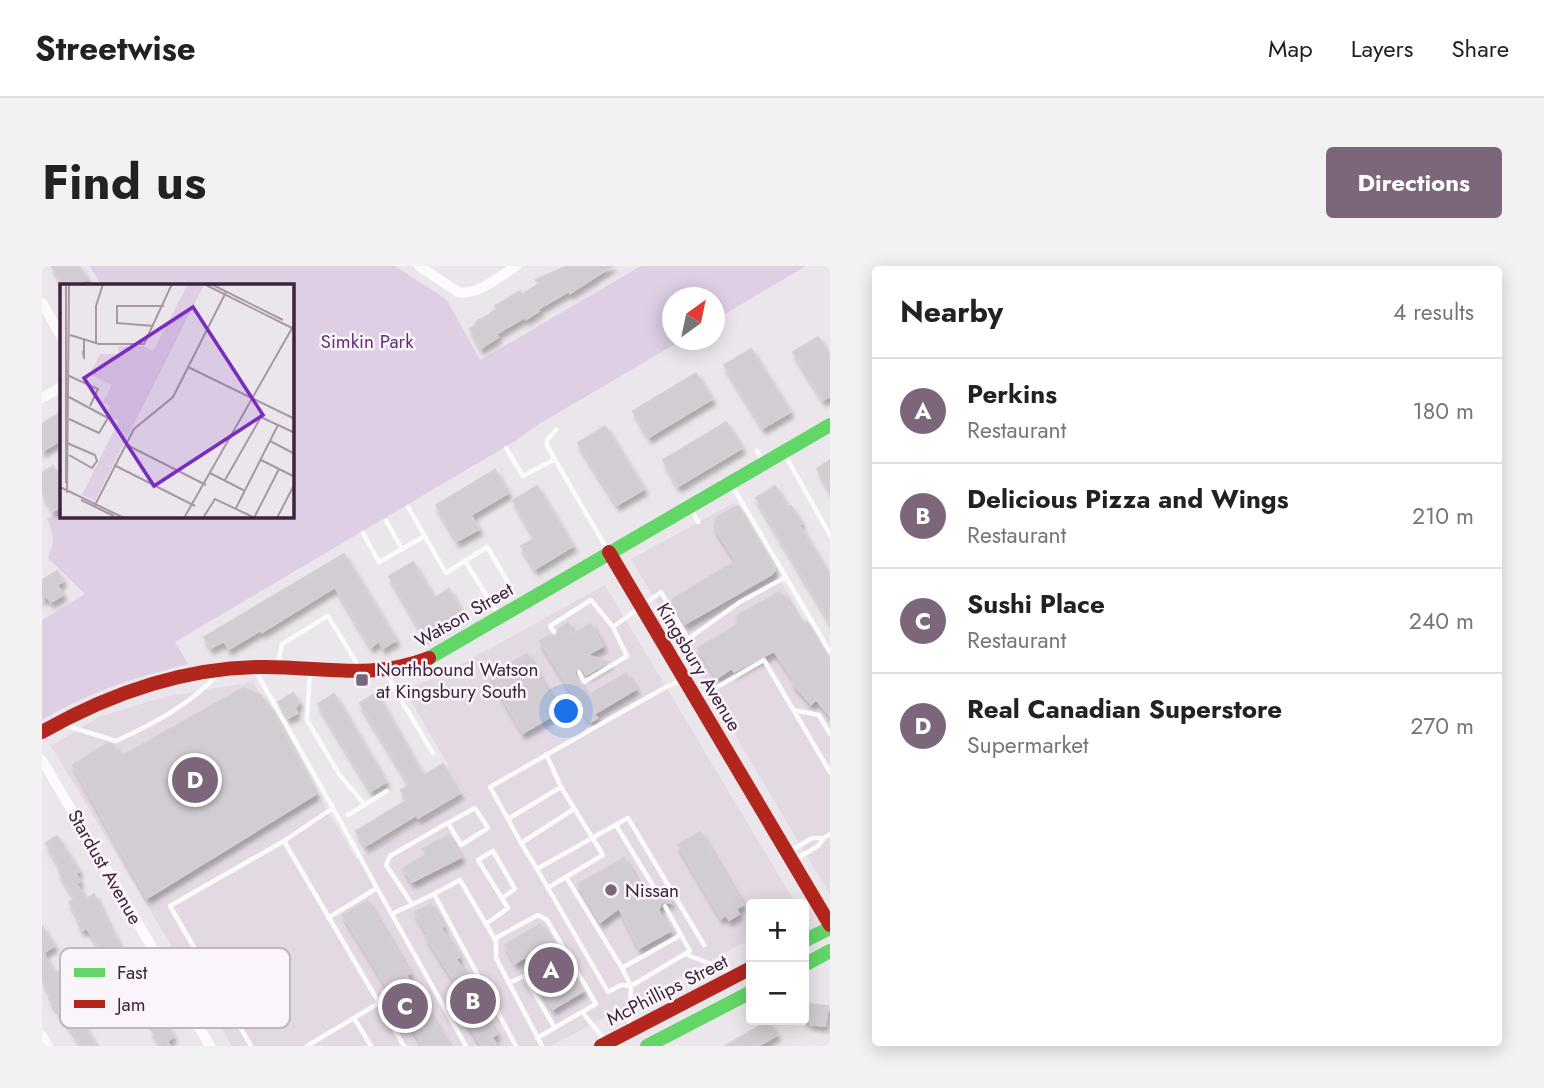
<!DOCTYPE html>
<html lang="en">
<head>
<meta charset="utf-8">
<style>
	:root { --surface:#fff; --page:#f2f2f2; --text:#222; --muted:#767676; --line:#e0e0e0; --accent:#7b6779 }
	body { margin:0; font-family:Jost,sans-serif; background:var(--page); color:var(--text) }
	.controls { position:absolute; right:21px; bottom:21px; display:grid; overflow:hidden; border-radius:7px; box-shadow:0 4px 18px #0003 }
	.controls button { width:63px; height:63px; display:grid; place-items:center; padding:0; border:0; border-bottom:2px solid var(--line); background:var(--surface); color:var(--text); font:35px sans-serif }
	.compass { position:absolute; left:620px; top:21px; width:63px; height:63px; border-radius:50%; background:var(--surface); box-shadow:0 4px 18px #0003; rotate:33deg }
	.you { position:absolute; left:525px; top:446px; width:24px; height:24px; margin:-18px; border:5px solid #fff; border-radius:50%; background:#1a73e8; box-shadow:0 0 0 10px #1a73e833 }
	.badge { display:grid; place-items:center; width:46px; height:46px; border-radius:50%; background:var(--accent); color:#fff; font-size:23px; font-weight:700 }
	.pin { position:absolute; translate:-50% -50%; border:4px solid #fff; box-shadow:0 2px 7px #0006 }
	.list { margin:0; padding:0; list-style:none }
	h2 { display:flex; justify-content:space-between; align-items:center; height:91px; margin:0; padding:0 28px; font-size:30px }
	h2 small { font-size:23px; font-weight:400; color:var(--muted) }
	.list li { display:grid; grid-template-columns:46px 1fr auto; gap:21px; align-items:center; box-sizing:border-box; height:105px; padding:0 28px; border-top:2px solid var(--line) }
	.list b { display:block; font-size:26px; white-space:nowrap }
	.list p { margin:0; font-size:23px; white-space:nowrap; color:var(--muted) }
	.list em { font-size:23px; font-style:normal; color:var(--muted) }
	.map { position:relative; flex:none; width:788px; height:780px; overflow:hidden; border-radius:7px }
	header { display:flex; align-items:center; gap:42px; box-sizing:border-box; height:98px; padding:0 35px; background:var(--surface); border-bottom:2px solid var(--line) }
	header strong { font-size:33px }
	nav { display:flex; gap:38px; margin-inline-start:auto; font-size:24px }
	.intro { display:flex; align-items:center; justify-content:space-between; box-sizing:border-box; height:168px; padding:0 42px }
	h1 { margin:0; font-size:49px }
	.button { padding:18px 32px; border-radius:7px; background:var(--accent); color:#fff; font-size:24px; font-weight:700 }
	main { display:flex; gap:42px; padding:0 42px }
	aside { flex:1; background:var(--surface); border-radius:7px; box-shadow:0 4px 18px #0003 }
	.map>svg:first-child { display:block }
	.built { fill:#e3d9e3 }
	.green { fill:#decfe4 }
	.building { fill:#d2cdd2; stroke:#d4cfd4; stroke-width:2; filter:url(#shadow) }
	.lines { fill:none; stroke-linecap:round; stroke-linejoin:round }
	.lane { stroke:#fcfbfc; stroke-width:4.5 }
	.street { stroke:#fcfbfc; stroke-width:10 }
	.fast { stroke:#63d668; stroke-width:14 }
	.jam { stroke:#b3261e; stroke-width:14 }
	.poi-dot { fill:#7b6779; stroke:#f9f5fa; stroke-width:2.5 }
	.labels { text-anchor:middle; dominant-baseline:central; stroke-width:5; stroke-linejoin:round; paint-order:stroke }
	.park-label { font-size:19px; fill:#662d76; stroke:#f9f5fa }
	.street-label { font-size:19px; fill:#3f233c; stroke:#f9f5fa }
	.poi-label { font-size:19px; fill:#3f233c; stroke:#f9f5fa; text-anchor:start }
	.inset-road { fill:none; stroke:#a698a5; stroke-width:2 }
	.view { fill:#7b2cbf; fill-opacity:0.15; stroke:#7b2cbf; stroke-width:3.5 }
	.inset-edge { fill:none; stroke:#3f233c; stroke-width:3.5 }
	.key { fill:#f9f5fa; stroke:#c1b6c1; stroke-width:2 }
	.key-label { font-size:19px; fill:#3f233c }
</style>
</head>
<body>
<header>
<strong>Streetwise</strong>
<nav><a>Map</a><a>Layers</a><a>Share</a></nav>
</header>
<div class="intro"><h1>Find us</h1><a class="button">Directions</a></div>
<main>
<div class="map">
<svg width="788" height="780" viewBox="0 0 788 780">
	<defs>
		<filter id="shadow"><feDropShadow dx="3" dy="5.5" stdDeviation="2" flood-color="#0004"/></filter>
	</defs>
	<rect width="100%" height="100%" fill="#ebe6eb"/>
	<g class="built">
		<polygon points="692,237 788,398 788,629 589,293"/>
		<polygon points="563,319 754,638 709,638 709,673 509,780 190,780 9,480 57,451 122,431 211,416 314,593 424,530 362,423 396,411"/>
	</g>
	<path class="green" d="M48,0H353L405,34L438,94L599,0H764L673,54V32H631V74H640L497,158L473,175L133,376L146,398C91,412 49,425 0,454V354L43,328L6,292C13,276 12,268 5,253L19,245V250H250V19H59Z"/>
	<g class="building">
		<polygon points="10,0 37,0 45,13 35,19 21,19"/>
		<polygon points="525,0 570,0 528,27 527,25 496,43 497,45 484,53 483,51 454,68 456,71 439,82 428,63 435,58 434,56 447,49 455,42 453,40 478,25 479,29 497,18 494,14"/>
		<polygon points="776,71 788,90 788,130 781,134 751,86"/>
		<polygon points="709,83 748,146 721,162 682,99"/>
		<polygon points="654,107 670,133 607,171 591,145"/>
		<polygon points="19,146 19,174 0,185 0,158"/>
		<polygon points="684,156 700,182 636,220 621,194"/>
		<polygon points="563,160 602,223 575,239 536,177"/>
		<polygon points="788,194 788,224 775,203"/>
		<polygon points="11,200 19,213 15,215 19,222 19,241 11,245 0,226 0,207"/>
		<polygon points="453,204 466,227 429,249 437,263 415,275 394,239"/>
		<polygon points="495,220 531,280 493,303 479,280 493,272 471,234"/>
		<polygon points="733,220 746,242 749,240 759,257 757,259 788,310 788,356 714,232"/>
		<polygon points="696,240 733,303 730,308 643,358 630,336 632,332 694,295 672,261 675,251"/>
		<polygon points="302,288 354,374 341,382 337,375 329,381 293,321 220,366 219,364 187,383 182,375 169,382 162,371"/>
		<polygon points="371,296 392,332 407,323 421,348 383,371 347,310"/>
		<polygon points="15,305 21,315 15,319 21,329 9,336 5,330 0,333 0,314"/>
		<polygon points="736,327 741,329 760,359 765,356 788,395 788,450 774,433 769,438 750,416 752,414 732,385 692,406 690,402 675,412 656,382 698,357 694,350"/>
		<polygon points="526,357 531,368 549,358 561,380 545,389 567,396 544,409 539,402 533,404 533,408 545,430 584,407 594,423 552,448 555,452 548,456 498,375 508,369 514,370 516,364"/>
		<polygon points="485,388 517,446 481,467 447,409"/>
		<polygon points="201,422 219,429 226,441 228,440 274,528 105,632 31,499 66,477 71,479 78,491"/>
		<polygon points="251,427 257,436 253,443 255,447 246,452 236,436"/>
		<polygon points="334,427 381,510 401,498 418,527 376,552 374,549 323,580 314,565 365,534 359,524 368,519 318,437"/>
		<polygon points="292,428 344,516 329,525 276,438"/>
		<polygon points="658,566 701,639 694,643 697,648 687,654 684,649 679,652 636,579"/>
		<polygon points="406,569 419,591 370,616 361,602 384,589 381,583"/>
		<polygon points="15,570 37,605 33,607 38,615 34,617 44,633 52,628 67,660 112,738 97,746 76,712 79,710 62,681 59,684 45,662 40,664 36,657 39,656 27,636 33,633 17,606 20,604 4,577"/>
		<polygon points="582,592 603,629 609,625 615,627 619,620 629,637 620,636 616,644 628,665 597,682 577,642 558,656 536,618"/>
		<polygon points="325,635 368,707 364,709 407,780 381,780 301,649"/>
		<polygon points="388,638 401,660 399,662 417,691 414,693 439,736 436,739 455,768 450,771 455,780 440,780 419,748 421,745 409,724 416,721 385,672 385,667 373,646"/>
		<polygon points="498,658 541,725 511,743 494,715 497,713 483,691 473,697 463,679"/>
		<polygon points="0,660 12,680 1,687 13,708 23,702 30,712 17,721 26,737 28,736 54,780 40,780 26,758 7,733 10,731 0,714"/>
		<polygon points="762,737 786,740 783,760 768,758 768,755 762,755"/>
		<polygon points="123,755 131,771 125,775 128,780 120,780 109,763"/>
		<polygon points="726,755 735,769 716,780 683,780"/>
	</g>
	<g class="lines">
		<g class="lane">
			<polyline points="514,164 505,174 505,180 565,283"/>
			<polyline points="464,182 481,210 513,193"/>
			<polyline points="715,185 720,194"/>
			<polyline points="742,187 788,269"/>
			<polyline points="689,218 788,386"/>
			<polyline points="366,241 404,307 423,295"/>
			<polyline points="648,242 656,256"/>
			<polyline points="344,255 360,283"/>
			<polyline points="321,267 337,296 383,270"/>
			<polyline points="458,351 423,295 445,281 466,316"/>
			<polyline points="512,366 508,360 549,334 571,361 619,326 646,373"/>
			<polyline points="634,392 646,373 698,336 744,311"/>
			<polyline points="236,397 240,378 286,350 314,396 314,403"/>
			<polyline points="213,404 291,542 242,575 337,737"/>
			<polyline points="268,405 265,454 297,508 323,539"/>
			<polyline points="537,406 542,416 585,390 571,361"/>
			<polyline points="347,407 350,419 391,487"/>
			<polyline points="656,432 722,394 788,506"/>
			<polyline points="752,444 777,449 788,468"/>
			<path d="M19,458L74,475C111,458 149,438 176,408"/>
			<polyline points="504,488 519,521"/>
			<polyline points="532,543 479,577 466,553 519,521 561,589 524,611 580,702"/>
			<polyline points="306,549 345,525"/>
			<polyline points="466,553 448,521 624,421 641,414"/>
			<polyline points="574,559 613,623"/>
			<polyline points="782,572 788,568"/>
			<polyline points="479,577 495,603"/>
			<polyline points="747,586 770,572 782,572 776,580 754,593"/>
			<polyline points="507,621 524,611"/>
			<polyline points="335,622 424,780"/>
			<polyline points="370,638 344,599 348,590 402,559 406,557 433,542 446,562 419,579 406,557"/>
			<polyline points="623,640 639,669"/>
			<polyline points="350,648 392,628"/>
			<polyline points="286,652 335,622 291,542"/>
			<polyline points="444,658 466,642 436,594 451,585 473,623 460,632"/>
			<polyline points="452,673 496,649 505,654 554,738 540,746 562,773"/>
			<polyline points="643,688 689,706"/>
			<polyline points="467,717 482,710 513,762"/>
			<polyline points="312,752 329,780"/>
			<polyline points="587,761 589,720 580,702 639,669 648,685 589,720 579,719 566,726 495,603 586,552 662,679"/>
			<polyline points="495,772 540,746"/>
			<polyline points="209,780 128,640 242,575"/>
			<polyline points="265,780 337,737 362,780"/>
			<polyline points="474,780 392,628 418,614 454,675 454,692 500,780"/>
		</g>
		<g class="street">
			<path d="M377,0L416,26C436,30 458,10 474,0"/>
			<polyline points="0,37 19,70"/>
			<polyline points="0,132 19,121"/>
			<polyline points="0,494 168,780"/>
			<polyline points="0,770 6,780"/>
		</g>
		<g class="fast">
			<polyline points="387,392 788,159"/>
			<polyline points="762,675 788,662"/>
			<polyline points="762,699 788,685"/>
			<polyline points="605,780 709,726"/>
		</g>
		<g class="jam">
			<polyline points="567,286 788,659"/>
			<path d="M0,466C67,428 140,402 218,401C279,400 328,415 387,392"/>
			<polyline points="559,780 709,702"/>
		</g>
	</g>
	<g class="poi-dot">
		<rect x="313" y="407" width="14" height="14" rx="3.5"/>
		<circle cx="569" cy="624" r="7"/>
	</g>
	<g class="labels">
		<g class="park-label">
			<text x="325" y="75">Simkin Park</text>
		</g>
		<g class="street-label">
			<text transform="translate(422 349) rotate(-30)">Watson Street</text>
			<text transform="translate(657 401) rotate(59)">Kingsbury Avenue</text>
			<text transform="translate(63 601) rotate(60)">Stardust Avenue</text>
			<text transform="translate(625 724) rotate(-27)">McPhillips Street</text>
		</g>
		<g class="poi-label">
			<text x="334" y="403">Northbound Watson<tspan x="334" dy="22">at Kingsbury South</tspan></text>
			<text x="583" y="624">Nissan</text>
		</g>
	</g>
	<g transform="translate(18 18)">
		<rect width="234" height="234" fill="#ebe6eb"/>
		<path d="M128,0L144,1L35,217L22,211L59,136L51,134L47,129L50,122L43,118L52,101L30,90L40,70H59V62H83L93,67Z" fill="#decfe4"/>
		<path class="inset-road" d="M6,0V199M144,0L232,44M151,0L223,36M94,42L57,39V22H104M10,51L39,60H84L112,0M36,59V22L43,0M23,67L24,75V56M128,83L235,135M7,91L38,105L30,122M9,135L39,149L48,134L9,113M210,157L235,170M7,159L35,171L37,177L32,184L9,171M65,160L146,201M201,176L235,193M54,181L135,222M150,189L185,207M165,196L201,133L235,149M0,203L64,234M7,209L9,0M21,216L54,232M34,223L74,145L113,113L166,8M176,224L218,141M124,234L235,39M143,234L155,215L195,234M194,234L219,185M217,234L235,199"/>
		<path class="view" d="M133,23L203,131L94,202L24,94Z"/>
		<rect width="234" height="234" class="inset-edge"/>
	</g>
	<rect x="18" y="682" width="230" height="80" rx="10" class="key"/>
	<rect x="32" y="702" width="31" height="9" fill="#63d668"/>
	<rect x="32" y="734" width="31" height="8" fill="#b3261e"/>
	<g class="key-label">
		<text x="75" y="713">Fast</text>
		<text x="75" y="745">Jam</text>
	</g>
</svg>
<div class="controls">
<button>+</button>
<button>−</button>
</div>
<svg class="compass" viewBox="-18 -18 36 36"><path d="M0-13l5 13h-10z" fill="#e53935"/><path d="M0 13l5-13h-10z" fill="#767676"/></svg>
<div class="you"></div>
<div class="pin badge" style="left:509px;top:704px">A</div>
<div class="pin badge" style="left:431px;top:735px">B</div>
<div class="pin badge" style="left:363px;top:740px">C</div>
<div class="pin badge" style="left:153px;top:514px">D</div>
</div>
<aside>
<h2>Nearby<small>4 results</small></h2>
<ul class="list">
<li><span class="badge">A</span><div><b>Perkins</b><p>Restaurant</p></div><em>180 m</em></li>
<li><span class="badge">B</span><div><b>Delicious Pizza and Wings</b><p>Restaurant</p></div><em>210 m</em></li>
<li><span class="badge">C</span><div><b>Sushi Place</b><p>Restaurant</p></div><em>240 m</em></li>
<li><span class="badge">D</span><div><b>Real Canadian Superstore</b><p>Supermarket</p></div><em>270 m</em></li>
</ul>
</aside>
</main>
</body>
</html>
